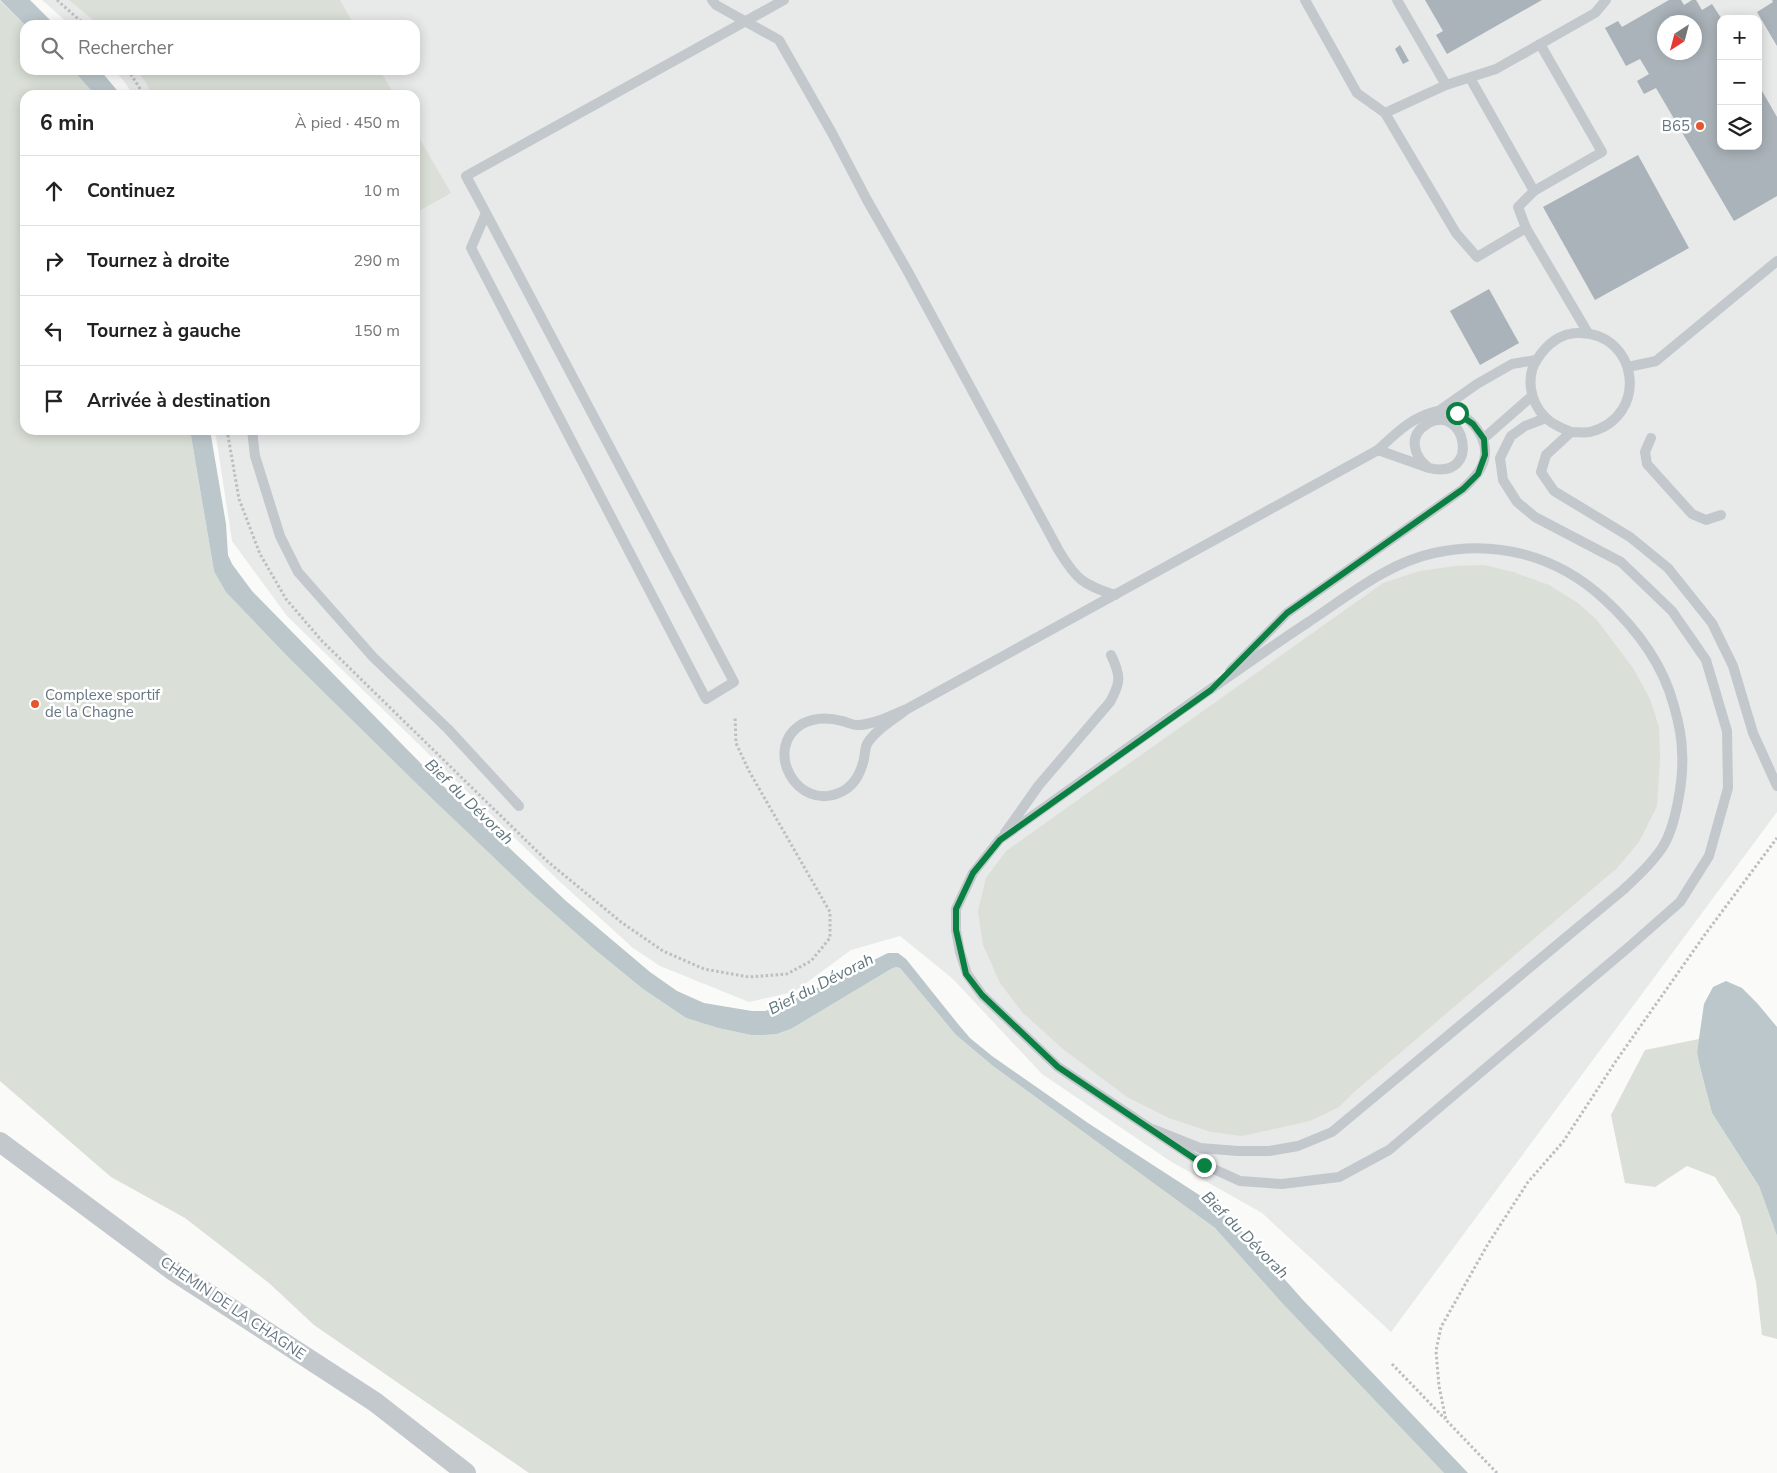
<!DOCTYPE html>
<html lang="fr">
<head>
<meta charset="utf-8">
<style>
	:root { --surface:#fff; --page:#f6f6f6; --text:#222; --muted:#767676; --line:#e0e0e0 }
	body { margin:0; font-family:"Nunito Sans",sans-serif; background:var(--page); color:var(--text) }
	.controls { position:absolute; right:15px; top:15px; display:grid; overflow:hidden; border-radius:10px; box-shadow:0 2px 12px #0003 }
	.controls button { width:45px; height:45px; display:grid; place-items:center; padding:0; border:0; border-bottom:1px solid var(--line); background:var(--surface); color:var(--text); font:25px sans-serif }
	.compass { position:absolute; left:1657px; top:15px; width:45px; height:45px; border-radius:50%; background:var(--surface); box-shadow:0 2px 12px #0003; rotate:216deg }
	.stop { position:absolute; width:15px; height:15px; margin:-11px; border:4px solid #0b8043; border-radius:50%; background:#fff }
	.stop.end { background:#0b8043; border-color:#fff; box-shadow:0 1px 5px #0008 }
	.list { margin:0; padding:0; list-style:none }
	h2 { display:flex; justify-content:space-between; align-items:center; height:65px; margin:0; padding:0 20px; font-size:21px }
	h2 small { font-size:16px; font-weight:400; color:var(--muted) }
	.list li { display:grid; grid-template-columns:32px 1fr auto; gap:15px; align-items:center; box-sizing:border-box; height:70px; padding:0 20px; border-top:1px solid var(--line) }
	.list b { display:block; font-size:19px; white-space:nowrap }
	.list em { font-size:16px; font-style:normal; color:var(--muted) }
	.icon { flex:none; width:28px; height:28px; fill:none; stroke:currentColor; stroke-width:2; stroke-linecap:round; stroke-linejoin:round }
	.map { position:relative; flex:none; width:1777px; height:1473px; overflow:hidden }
	.search { position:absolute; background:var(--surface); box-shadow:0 2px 12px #0003; left:20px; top:20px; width:400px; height:55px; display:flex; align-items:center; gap:12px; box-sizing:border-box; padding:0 18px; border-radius:15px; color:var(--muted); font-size:19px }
	.panel { position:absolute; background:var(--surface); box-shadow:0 2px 12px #0003; left:20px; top:90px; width:400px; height:345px; border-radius:15px }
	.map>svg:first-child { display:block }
	.built { fill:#e8e9e9; fill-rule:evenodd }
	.green { fill:#dadfd7 }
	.water { fill:#bbc7cb }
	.building { fill:#aab3b9; fill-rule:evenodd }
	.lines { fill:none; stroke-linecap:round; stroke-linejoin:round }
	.path { stroke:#bbbfc2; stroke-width:3; stroke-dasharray:2.5 2.5; stroke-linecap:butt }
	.lane { stroke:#c3c8cc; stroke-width:10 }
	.street { stroke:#c3c8cc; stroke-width:20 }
	.route { stroke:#0b8043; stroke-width:6 }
	.poi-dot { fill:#e4572e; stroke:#fff; stroke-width:2 }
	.labels { text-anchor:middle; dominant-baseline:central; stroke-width:5; stroke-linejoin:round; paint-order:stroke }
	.poi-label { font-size:15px; fill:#657683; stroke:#fff; text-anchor:end }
	.street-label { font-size:15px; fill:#657683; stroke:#fff }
	.water-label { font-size:16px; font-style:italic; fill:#60757c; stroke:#fff }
</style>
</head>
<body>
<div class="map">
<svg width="1777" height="1473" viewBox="0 0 1777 1473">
	<rect width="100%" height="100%" fill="#fafaf8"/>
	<path class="built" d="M42,0H1777V812L1391,1332L1262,1213L1170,1161L1042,1074L953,979L900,936L851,950L794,992L749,1002L660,966L633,948L558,880L287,616L232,541L215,430H415V95H133L124,81L114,70H415V25H70ZM1721,19H1758V146H1721ZM1664,22H1694V52H1664Z"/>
	<g class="green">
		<polygon points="69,0 340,0 354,25 99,25"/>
		<polygon points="0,1 25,25 25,70 73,70 95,95 25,95 25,430 190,430 214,571 294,663 424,791 533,895 594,949 643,989 686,1018 718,1028 751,1035 765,1035 777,1034 791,1029 891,969 896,967 900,968 956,1035 993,1066 1215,1228 1282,1303 1444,1473 529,1473 314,1325 269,1283 185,1218 111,1177 0,1081"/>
		<polygon points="136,70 380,70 394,95 152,95 145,81"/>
		<polygon points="415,131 451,193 415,213"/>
		<polygon points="1484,565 1513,572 1549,585 1578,603 1596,619 1618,648 1633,668 1650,699 1659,727 1660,759 1657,806 1639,842 1617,868 1353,1093 1339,1107 1310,1121 1242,1136 1211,1132 1169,1118 1127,1097 1063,1049 1022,1012 1000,983 983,945 978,911 986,878 1006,851 1383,583 1420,571 1455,566"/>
		<polygon points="1699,1039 1697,1052 1700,1067 1712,1113 1759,1186 1777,1236 1777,1339 1762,1335 1756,1282 1740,1216 1715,1177 1687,1166 1655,1187 1625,1183 1611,1115 1645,1050"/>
	</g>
	<g class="water">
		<polygon points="0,0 30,0 55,25 25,25"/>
		<polygon points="73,70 100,70 121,95 95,95"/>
		<polygon points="190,430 210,430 226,524 228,555 232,564 252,591 439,782 566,901 650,972 677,991 704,1003 752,1011 765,1011 780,1006 888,953 898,953 906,959 958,1024 970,1038 992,1056 1088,1123 1224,1211 1303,1300 1468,1473 1444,1473 1282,1303 1215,1228 993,1066 956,1035 900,968 896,967 891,969 791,1029 777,1034 765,1035 751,1035 718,1028 686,1018 643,989 594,949 533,895 424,791 294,663 226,592 214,571"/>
		<polygon points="1726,981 1742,988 1757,1003 1777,1027 1777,1236 1759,1186 1712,1113 1700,1067 1697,1052 1704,1004 1713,987"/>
	</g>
	<g class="building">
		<polygon points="1425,0 1542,0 1447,54 1436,35 1443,31"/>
		<path d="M1669,0H1681L1684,5L1692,0H1696L1702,10L1712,4L1721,18V146H1758V84L1777,117V196L1734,221L1656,88L1644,94L1637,81L1649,74L1640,59L1626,66L1605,28L1618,21L1622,27ZM1664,22H1694V52H1664Z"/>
		<polygon points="1772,0 1777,0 1777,46 1757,12 1773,2"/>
		<polygon points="1400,45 1409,61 1403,64 1395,49"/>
		<polygon points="1638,155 1689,248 1595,300 1543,207"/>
		<polygon points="1489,289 1519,343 1480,365 1450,311"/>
	</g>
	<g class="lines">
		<g class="path">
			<polyline points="57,0 85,25"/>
			<polyline points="128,70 144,95"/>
			<polyline points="227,430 239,499 260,554 286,599 322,641 547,861 621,922 663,951 704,969 749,977 787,974 811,961 830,938 830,912 749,771 736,743 735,716"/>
			<polyline points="1392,1364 1445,1419"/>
			<polyline points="1497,1473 1446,1420 1439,1386 1436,1351 1441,1327 1488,1244 1528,1182 1563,1142 1616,1061 1706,933 1777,838"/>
		</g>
		<g class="lane">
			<path d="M712,0L716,5L779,40L832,133L867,200L907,270L1059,551C1076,579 1083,585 1115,595"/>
			<polyline points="1305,0 1357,93 1385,113 1456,233 1477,257 1526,228"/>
			<polyline points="1397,0 1446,85"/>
			<polyline points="1540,44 1602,152 1534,191 1518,207 1526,228 1588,333"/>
			<polyline points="1470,78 1534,191"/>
			<polyline points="1385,113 1446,85 1496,69 1595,13 1606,0"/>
			<path d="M486,213L471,248L706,699L734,682C651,526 568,370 486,213L466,176L784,0"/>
			<polyline points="1628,367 1656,361 1777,261"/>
			<polyline points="1440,410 1477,384 1512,364 1536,360"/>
			<polyline points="252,430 255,456 280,536 298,572 373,657 448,729 519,806"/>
			<path d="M1571,432C1562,428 1552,425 1545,417C1530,402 1525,376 1538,358C1547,344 1561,333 1578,333C1639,332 1650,417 1590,432C1585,433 1578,432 1571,432L1546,455L1541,472L1554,491L1630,537L1668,568L1712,623L1733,666L1753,733L1777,786"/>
			<polyline points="1651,438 1645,452 1647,464 1692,514 1706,520 1721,515"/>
			<polyline points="1483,439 1532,396"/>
			<path d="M1378,450L1429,468C1483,481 1465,401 1427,424C1407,436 1414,457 1429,468"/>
			<path d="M907,709C895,719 875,730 867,744C865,748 865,754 864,759C861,772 854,786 841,792C797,813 762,748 802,724C815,717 828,717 842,721C847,722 852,725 857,725C874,725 891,715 907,709L1378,450C1396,433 1413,416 1438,411C1461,405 1487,432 1485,454C1484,469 1473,479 1463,489L1287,613L1230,671"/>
			<path d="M1005,833L1039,785L1110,702C1121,682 1121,676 1111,655"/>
			<path d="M1152,1129L1200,1148L1238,1151H1269L1298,1146L1332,1132L1623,890C1637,877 1651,864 1662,848C1676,827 1684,777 1682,752C1682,736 1678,720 1674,706C1663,664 1635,627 1603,598C1557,556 1496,539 1434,553C1387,563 1347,597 1307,623C1203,692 1102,767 1000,839L973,873L956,909V930L960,952L967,974L982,995L1058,1067L1205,1165L1240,1181L1282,1184L1339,1177L1389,1150L1630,946L1680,902L1709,856L1728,788L1727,731L1706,660L1672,611L1621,562L1535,517L1517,502L1503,480L1500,458L1511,436L1525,426L1546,418"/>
		</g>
		<polyline class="street" points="0,1142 172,1270 375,1402 466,1473"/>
	</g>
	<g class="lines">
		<polyline class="route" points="1204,1165 1058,1067 982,995 966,974 956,930 956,909 973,873 1000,840 1211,690 1287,613 1463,489 1478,474 1485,455 1484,439 1473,424 1457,413"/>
	</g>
	<g class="poi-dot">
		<circle cx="1700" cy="126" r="5"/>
		<circle cx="35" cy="704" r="5"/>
	</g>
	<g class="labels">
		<g class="poi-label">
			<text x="1690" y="126">B65</text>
			<text x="45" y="695" text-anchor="start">Complexe sportif<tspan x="45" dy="17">de la Chagne</tspan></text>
		</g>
		<g class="street-label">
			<text transform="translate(233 1308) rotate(34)">CHEMIN DE LA CHAGNE</text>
		</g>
		<g class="water-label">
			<text transform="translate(469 802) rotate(44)">Bief du Dévorah</text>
			<text transform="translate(821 984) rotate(-27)">Bief du Dévorah</text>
			<text transform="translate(1245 1235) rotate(45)">Bief du Dévorah</text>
		</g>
	</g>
</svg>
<div class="controls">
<button>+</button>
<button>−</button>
<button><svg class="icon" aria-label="layers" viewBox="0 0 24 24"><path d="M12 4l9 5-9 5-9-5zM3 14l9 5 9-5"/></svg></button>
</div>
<svg class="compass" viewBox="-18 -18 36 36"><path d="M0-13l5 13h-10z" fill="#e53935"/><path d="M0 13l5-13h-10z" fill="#767676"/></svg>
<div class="stop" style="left:1457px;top:413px"></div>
<div class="stop end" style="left:1204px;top:1165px"></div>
<div class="search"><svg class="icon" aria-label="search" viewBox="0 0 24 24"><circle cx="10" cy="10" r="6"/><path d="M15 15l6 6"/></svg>Rechercher</div>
<section class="panel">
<h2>6 min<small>À pied · 450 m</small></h2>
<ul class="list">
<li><svg class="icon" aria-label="ahead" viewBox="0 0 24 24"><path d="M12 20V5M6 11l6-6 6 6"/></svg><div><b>Continuez</b></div><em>10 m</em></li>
<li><svg class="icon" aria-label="right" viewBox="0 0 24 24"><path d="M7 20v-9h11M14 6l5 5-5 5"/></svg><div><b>Tournez à droite</b></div><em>290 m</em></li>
<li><svg class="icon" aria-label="left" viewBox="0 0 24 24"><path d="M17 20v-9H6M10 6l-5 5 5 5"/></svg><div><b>Tournez à gauche</b></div><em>150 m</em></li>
<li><svg class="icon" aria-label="arrive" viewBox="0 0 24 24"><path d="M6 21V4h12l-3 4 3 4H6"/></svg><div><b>Arrivée à destination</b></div></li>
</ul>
</section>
</div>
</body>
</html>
